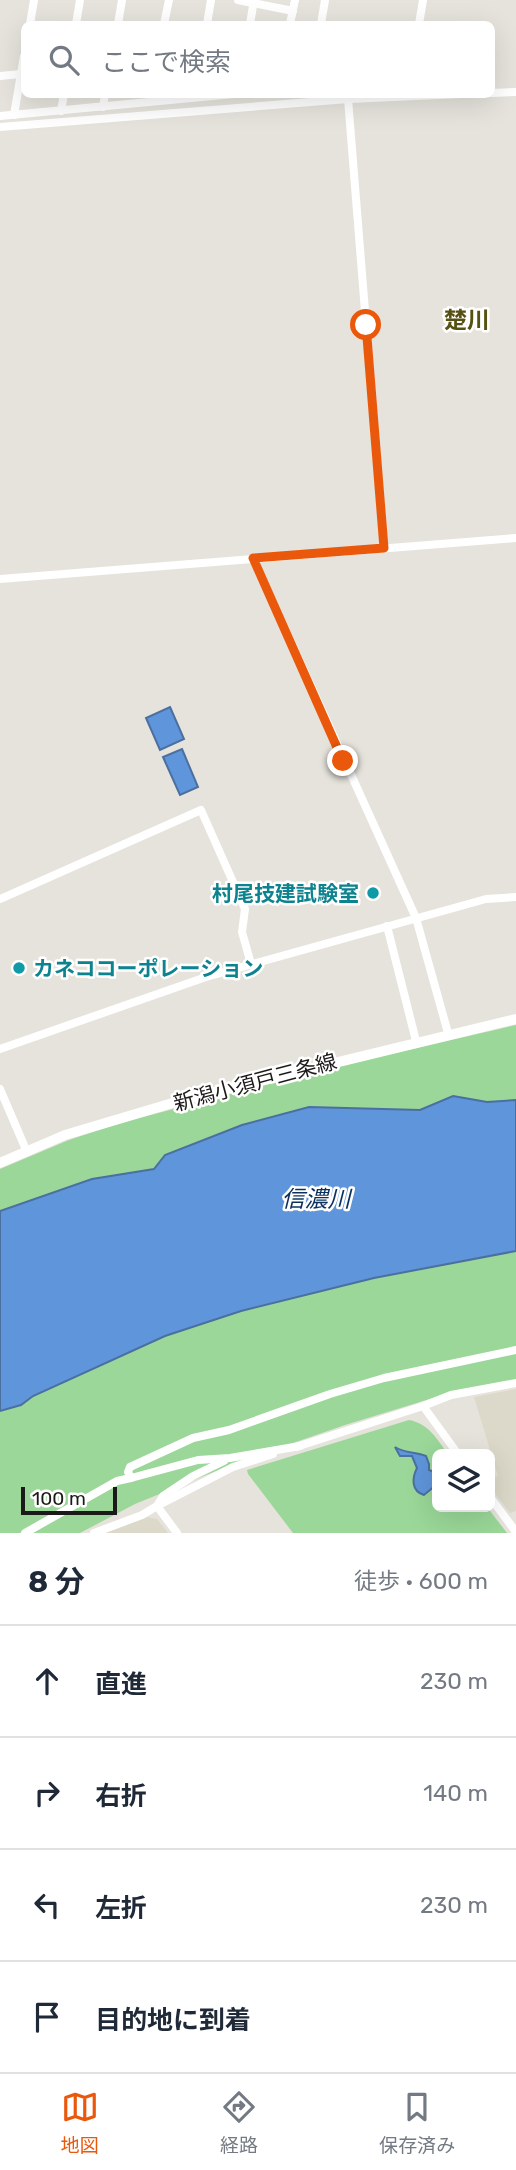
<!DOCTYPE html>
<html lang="ja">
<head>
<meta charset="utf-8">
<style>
	:root { --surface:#fff; --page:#f6f6f7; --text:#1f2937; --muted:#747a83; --line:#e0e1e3; --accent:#ea580c }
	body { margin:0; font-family:Rubik,"Noto Sans JP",sans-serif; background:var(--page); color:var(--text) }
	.controls { position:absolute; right:21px; bottom:21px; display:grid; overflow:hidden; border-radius:10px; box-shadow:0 7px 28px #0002 }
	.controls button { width:63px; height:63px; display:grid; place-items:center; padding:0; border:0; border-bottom:2px solid var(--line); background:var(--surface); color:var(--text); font:35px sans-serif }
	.scale { position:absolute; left:21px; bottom:18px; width:96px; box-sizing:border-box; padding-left:7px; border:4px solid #1b1a18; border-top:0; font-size:19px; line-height:24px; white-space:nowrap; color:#1b1a18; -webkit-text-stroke:5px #fff; paint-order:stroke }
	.stop { position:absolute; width:21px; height:21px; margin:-16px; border:5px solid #ea580c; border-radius:50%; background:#fff }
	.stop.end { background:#ea580c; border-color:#fff; box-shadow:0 2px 7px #0008 }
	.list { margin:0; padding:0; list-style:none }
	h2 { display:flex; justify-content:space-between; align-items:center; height:91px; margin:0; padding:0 28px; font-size:30px }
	h2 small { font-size:23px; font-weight:400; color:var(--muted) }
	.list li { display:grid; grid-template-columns:46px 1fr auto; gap:21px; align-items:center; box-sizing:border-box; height:112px; padding:0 28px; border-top:2px solid var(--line) }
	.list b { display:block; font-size:26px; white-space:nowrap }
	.list em { font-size:23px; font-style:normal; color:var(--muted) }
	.icon { flex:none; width:38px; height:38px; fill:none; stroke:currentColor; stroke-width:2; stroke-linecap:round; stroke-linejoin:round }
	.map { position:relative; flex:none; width:516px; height:1533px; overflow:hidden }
	.search { position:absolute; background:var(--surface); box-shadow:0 7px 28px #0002; left:21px; right:21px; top:21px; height:77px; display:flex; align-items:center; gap:18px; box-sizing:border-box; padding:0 24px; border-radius:10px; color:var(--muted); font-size:26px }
	.sheet { height:539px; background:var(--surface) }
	nav { display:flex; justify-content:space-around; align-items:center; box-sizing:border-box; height:98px; border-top:2px solid var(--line); background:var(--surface); font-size:19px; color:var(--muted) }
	nav a { display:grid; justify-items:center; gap:4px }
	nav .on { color:var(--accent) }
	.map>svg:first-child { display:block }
	.built { fill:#dcd9ca }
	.green { fill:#9ad798 }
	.water { fill:#5f95db; stroke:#4b70a0; stroke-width:2 }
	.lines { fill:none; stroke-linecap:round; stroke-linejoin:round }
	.minor { stroke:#fff; stroke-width:8 }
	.major { stroke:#fff; stroke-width:10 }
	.route { stroke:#ea580c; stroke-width:9 }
	.culture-dot { fill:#0f9aa8; stroke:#fff; stroke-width:2.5 }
	.labels { text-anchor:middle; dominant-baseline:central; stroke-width:5; stroke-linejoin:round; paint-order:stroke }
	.culture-label { font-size:21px; font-weight:bold; fill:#0d838f; stroke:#fff; text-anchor:end }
	.street-label { font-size:21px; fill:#1b1a18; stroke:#fff }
	.neighbourhood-label { font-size:23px; font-weight:bold; fill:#565012; stroke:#fff }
	.water-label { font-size:23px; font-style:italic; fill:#0a305c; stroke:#fff }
</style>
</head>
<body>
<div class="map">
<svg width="516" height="1533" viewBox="0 0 516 1533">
	<rect width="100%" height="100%" fill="#e5e3dc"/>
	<g class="built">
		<polygon points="516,1389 516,1511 510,1513 490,1487 490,1479 498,1476 474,1397"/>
		<polygon points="146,1517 157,1519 168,1533 104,1533"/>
	</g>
	<g class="green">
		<polygon points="516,1025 516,1100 487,1102 456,1096 420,1110 309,1107 154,1169 92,1179 0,1211 0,1169 69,1140 120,1123 330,1068"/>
		<polygon points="516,1251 516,1381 446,1394 345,1425 238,1462 135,1504 80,1533 0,1533 0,1411 21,1405 36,1394 165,1336 241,1311 374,1278"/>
		<path d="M409,1420C429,1424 436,1438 448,1454H437V1507H487L507,1533H293L248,1474L247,1470Z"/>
	</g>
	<g class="water">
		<polygon points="170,707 184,739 160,750 146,718"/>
		<polygon points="182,749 198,787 180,795 163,757"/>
		<polygon points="453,1096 487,1102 516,1100 516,1251 374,1278 241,1311 165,1336 33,1396 21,1405 0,1411 0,1211 92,1179 154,1169 165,1155 242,1125 309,1107 420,1110"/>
		<path d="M395,1447C404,1453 415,1452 426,1456L429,1464V1470L437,1473L436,1485L424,1495C411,1491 412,1478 417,1468L412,1456H400Z"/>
	</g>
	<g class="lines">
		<g class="minor">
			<polyline points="238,0 293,11"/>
			<polyline points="30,24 34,0"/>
			<polyline points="76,24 80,0"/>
			<polyline points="118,24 122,0"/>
			<polyline points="164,24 169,0"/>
			<polyline points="207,24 211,0"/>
			<polyline points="250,24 254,0"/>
			<polyline points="290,24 295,0"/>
			<polyline points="321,24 325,0"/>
			<polyline points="419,24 423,0"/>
			<polyline points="0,76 21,74"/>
			<polyline points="491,93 516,92"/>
			<polyline points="348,99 384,548"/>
			<polyline points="103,107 105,94"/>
			<polyline points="61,111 64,94"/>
			<polyline points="14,115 24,56"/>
			<polyline points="0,116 234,94"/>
			<polyline points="0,127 348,99 462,94"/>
			<polyline points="253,558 416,918 448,1033"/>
			<polyline points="0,579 516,538"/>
			<polyline points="0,899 201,810 245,909 242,932 251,964"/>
			<polyline points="387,926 416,1041"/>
			<polyline points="0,1049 206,977 486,899 516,897"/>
			<polyline points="0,1089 27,1152"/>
			<polyline points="423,1406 458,1454"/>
			<polyline points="300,1446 230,1458 198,1460 131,1478 128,1472 130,1467 193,1438 229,1430 330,1394 384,1378 516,1350"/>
			<polyline points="296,1447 423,1406 451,1395 516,1383"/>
			<polyline points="490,1497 516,1532"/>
			<polyline points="25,1533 117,1481 131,1478"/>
			<polyline points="94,1533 142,1515 157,1506 163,1496 193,1476 224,1461"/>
			<polyline points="177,1533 157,1506 233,1467 273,1454"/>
		</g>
		<polyline class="major" points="0,1163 65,1135 186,1099 516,1019"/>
	</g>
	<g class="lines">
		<polyline class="route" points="343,761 253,558 384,548 366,325"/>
	</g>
	<g class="culture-dot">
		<circle cx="373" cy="893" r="7"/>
		<circle cx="19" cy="968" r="7"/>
	</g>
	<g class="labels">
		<g class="culture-label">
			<text x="359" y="893">村尾技建試験室</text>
			<text x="33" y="968" text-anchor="start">カネココーポレーション</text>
		</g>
		<g class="street-label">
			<text transform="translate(255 1082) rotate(-15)">新潟小須戸三条線</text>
		</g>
		<g class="neighbourhood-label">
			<text x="467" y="320">楚川</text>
		</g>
		<g class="water-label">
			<text x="316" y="1199">信濃川</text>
		</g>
	</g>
</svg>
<div class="controls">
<button><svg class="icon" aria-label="layers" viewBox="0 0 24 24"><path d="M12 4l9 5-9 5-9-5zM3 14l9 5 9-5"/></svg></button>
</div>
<div class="scale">100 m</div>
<div class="stop" style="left:366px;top:325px"></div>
<div class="stop end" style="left:343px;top:761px"></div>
<div class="search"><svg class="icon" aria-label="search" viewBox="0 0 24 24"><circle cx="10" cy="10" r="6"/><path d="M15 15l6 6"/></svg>ここで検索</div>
</div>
<section class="sheet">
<h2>8 分<small>徒歩 · 600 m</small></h2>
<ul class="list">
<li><svg class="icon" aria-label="ahead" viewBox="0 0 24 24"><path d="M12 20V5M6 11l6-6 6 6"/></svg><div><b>直進</b></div><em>230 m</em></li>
<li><svg class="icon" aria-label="right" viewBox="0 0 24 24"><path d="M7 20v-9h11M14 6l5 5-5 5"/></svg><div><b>右折</b></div><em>140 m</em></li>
<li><svg class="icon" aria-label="left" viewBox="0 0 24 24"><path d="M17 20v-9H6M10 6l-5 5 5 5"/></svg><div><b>左折</b></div><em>230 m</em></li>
<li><svg class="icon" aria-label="arrive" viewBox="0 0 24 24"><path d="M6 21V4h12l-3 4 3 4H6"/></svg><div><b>目的地に到着</b></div></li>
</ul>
</section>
<nav>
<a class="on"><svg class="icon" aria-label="map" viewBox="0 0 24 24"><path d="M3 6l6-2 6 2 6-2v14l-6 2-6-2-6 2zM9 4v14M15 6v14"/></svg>地図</a>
<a><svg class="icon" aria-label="directions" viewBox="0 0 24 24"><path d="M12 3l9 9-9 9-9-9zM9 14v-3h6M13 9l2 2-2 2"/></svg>経路</a>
<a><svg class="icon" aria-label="saved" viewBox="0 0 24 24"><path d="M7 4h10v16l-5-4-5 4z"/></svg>保存済み</a>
</nav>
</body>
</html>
